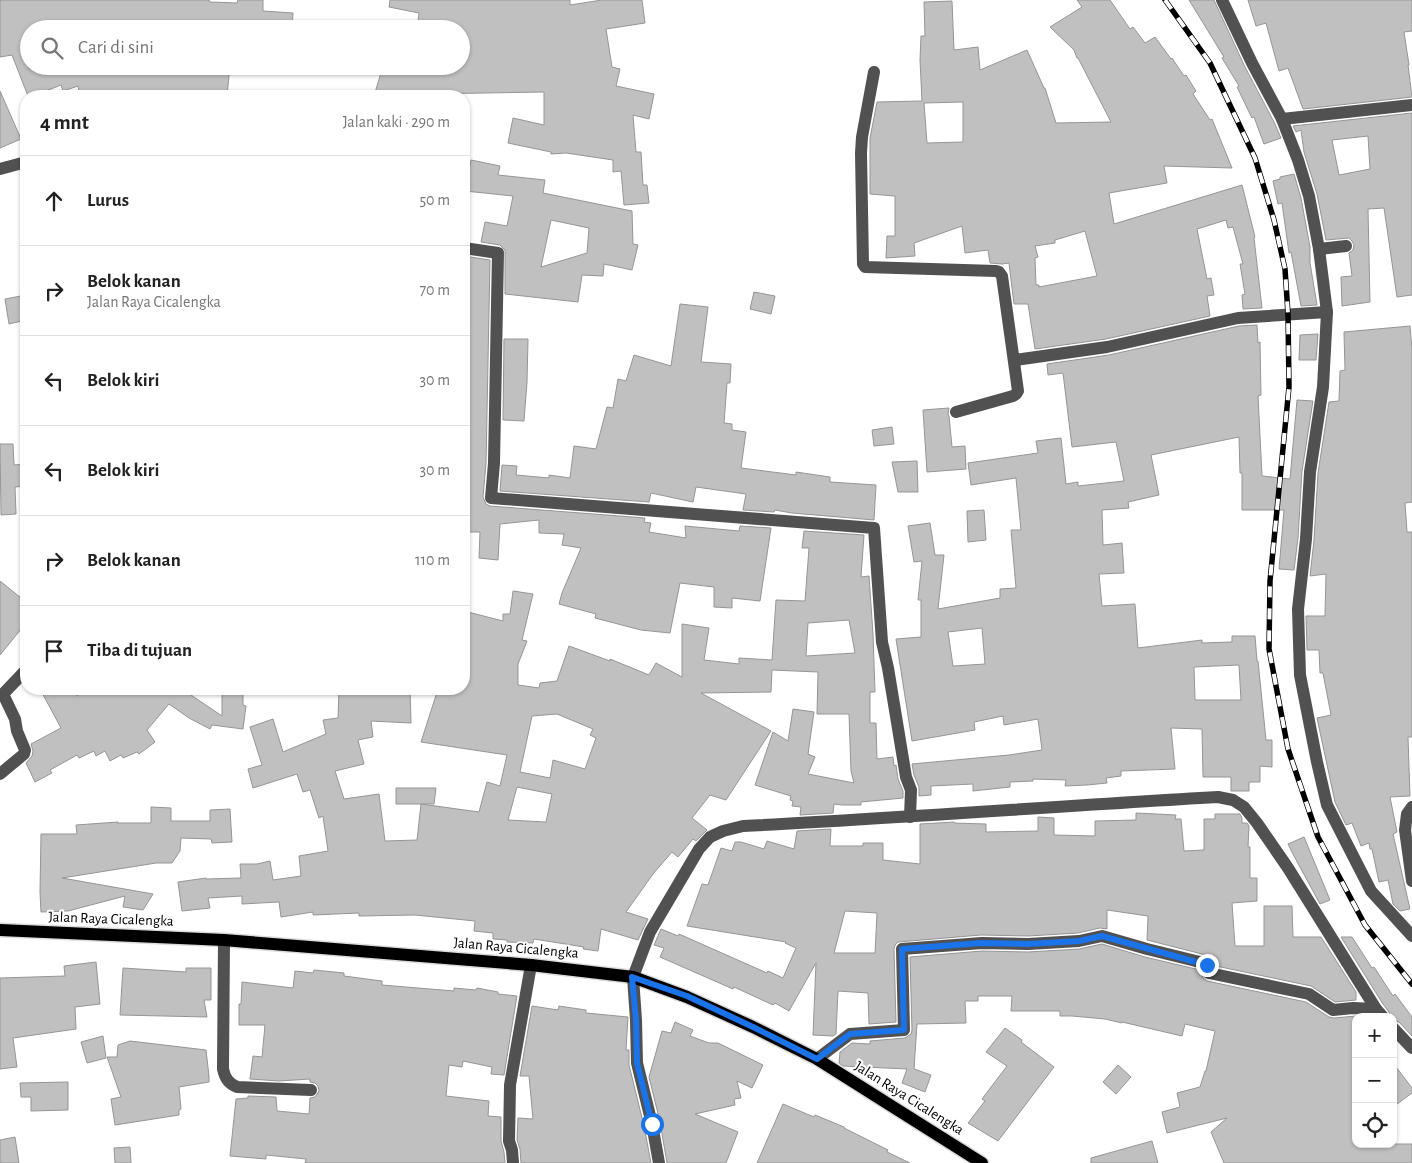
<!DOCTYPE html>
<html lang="id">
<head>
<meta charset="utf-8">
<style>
	:root { --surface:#fff; --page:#f6f6f6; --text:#222; --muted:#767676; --line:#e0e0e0 }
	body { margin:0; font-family:"Alegreya Sans",sans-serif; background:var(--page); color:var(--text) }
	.controls { position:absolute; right:15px; bottom:15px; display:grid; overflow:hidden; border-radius:10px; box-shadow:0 1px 4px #0004 }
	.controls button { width:45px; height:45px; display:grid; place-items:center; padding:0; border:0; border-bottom:1px solid var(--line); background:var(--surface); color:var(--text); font:25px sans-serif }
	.stop { position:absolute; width:15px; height:15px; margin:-11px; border:4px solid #1a73e8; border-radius:50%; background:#fff }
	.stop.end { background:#1a73e8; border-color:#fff; box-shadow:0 1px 5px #0008 }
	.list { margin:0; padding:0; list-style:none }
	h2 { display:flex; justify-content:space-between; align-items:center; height:65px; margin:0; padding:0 20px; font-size:21px }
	h2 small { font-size:16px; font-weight:400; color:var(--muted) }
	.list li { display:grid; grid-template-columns:32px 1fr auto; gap:15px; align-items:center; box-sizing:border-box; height:90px; padding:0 20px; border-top:1px solid var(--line) }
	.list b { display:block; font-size:19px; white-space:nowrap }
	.list p { margin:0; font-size:16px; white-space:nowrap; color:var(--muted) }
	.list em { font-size:16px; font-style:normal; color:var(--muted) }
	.icon { flex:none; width:28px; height:28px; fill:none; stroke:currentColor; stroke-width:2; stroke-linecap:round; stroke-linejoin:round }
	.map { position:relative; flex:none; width:1412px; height:1163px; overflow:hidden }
	.search { position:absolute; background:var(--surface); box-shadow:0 1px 4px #0004; left:20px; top:20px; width:450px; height:55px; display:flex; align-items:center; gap:12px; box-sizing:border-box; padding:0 18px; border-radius:28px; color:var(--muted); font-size:19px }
	.panel { position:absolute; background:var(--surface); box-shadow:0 1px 4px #0004; left:20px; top:90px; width:450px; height:605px; border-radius:20px }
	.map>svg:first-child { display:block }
	.building { fill:#c0c0c0; stroke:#959595; fill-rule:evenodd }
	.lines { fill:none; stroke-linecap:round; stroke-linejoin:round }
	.major-casing { stroke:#dbdbdb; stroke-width:15 }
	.minor { stroke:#515151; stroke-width:12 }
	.major { stroke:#000; stroke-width:12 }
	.rail-casing { stroke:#000; stroke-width:5.5 }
	.rail { stroke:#fff; stroke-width:4; stroke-dasharray:11; stroke-linecap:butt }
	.route { stroke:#1a73e8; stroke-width:6 }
	.labels { text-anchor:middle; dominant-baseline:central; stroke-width:4; stroke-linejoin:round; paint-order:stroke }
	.street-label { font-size:15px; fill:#000; stroke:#fff }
</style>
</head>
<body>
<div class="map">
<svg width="1412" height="1163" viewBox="0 0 1412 1163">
	<rect width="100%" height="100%" fill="#fff"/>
	<g class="building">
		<polygon points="0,0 209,0 210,2 237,3 238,0 263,0 263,11 293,13 292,29 249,29 249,27 210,26 209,29 29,29 29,69 52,66 230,66 227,96 80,96 78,86 63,91 61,85 33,96 28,96 12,55 0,57"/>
		<polygon points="390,0 570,0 570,5 602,0 642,0 645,23 606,29 612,67 620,69 616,86 654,94 649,119 633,115 636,152 641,152 643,185 647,185 649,203 624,205 621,171 613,172 613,160 566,153 551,154 551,152 508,143 513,118 544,125 544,92 427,94 427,96 374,96 383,66 461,66 461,29 417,29 419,13 389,7"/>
		<path d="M1077,0H1110L1130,29L1133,27L1145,43L1155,37L1171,59L1172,58L1184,76L1186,75L1196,91L1193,94L1210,120L1212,119L1232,168L1164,166L1167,183L1109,193L1114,224L1242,185L1255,237L1254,238L1262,308L1243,309L1242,295L1245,294L1240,264H1243L1233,227L1228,228L1226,220L1197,229L1207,279L1211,278L1214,295L1207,296L1210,316L1106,339L1035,349L1028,304H1014L1009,263L1002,264L990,263L988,250L965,253L962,226L914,243L915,256L886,258L887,236H895V196L870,194V138L877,102L922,101L920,60L921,36H925L924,2L952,1L954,50L978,47L980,70L1027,50L1044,88H1045L1056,123L1111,122L1078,58H1077L1074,50L1050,27L1082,7ZM963,102V142L927,143L924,103ZM1085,231L1097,276L1039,287V285H1036L1035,258L1038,257L1035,246L1055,243V240Z"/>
		<polygon points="1189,0 1214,0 1245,67 1274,122 1281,138 1264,144 1254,117 1252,118 1237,87 1239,86 1222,58 1224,57"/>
		<polygon points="1248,0 1412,0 1412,31 1404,32 1409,65 1408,65 1412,97 1303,109 1288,68 1279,71 1266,23 1256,26"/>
		<polygon points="0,91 21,139 0,148"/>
		<path d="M1412,113V295L1397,297L1384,208L1368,209L1370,302L1342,306L1341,277L1352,276L1349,253L1353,250L1354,245L1352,241L1349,238L1326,240L1317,194L1304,152L1301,130L1296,132L1293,126ZM1368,136L1370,169L1339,175L1332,140Z"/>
		<path d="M471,160L500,166L498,175L545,180L543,193L632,211L633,244L638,245L632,270L604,264L603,276L582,275L578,302L505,294V250L500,245L481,242L485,222L507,226L513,196L465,191ZM551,220L589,228L587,253L541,267Z"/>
		<polygon points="1294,174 1301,198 1310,247 1310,263 1317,305 1301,306 1291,252 1289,253 1282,203 1278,204 1273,181 1280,179 1280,177"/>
		<polygon points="464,256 490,260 486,463 483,497 486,504 490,506 645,518 644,522 651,523 649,532 686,538 685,526 739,531 740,526 771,528 760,601 732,598 732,608 714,607 714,587 680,583 670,633 641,630 595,618 596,614 559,604 562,593 581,548 562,545 564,534 539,533 539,520 500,524 498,560 479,558 480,532 464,532"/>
		<polygon points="754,292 775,296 771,314 750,309"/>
		<polygon points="26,295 26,320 9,324 5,299"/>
		<polygon points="680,304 708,307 701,362 731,364 730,383 727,383 724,423 732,424 732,430 746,432 741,468 796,475 796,472 830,477 830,482 876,485 874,520 792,513 775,510 774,512 743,510 746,494 696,487 693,502 651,493 649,502 500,491 502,465 517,466 516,475 549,478 549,475 570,478 574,446 596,449 607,407 613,408 618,379 626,381 634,355 671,366"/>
		<path d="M1257,325L1258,343L1260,342L1261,395L1258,396L1262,476L1290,479L1297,400L1313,401L1302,471L1298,538L1294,570L1279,569L1284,510H1242V473H1240L1239,437L1151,455L1159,495L1128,502L1129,508L1102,510L1103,545L1122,543L1124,573L1099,574L1102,606L1135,604L1138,648L1202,640V643L1232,642V636H1255L1257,661H1258L1266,740H1272V767L1260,766V782H1249V791H1231V777H1203L1202,729L1171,728L1175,769L1121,771V776L1106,778L1107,783L1087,785L1065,786L1066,780L1033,779V781L1010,782V787L973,791V784L931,786V795L919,796V787L914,775L912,764L1009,755L1042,750L1038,719L1004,725L1003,716L974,722L975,730L912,741L896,639L921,637V600H918L922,561L914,562L908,526L930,523L935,555H944L938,609L1000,598V589L1016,588L1011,530H1021L1016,478L971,485L968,463L1038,453L1036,441L1061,438L1066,484L1078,482V486L1124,481L1116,442L1072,447L1063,373L1048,375L1047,364L1109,355L1239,326ZM982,628L985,664L953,666L948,632ZM1239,665L1241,700H1195L1194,667Z"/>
		<polygon points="1410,326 1412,349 1412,502 1405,503 1407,532 1412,532 1412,737 1408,737 1410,796 1390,797 1397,832 1393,834 1410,909 1400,911 1393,904 1388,880 1379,882 1372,849 1370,849 1369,843 1361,846 1352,823 1346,825 1335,802 1317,718 1331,715 1323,673 1320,673 1319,650 1307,650 1306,616 1325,616 1326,574 1310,576 1314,540 1318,473 1329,402 1339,401 1340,371 1345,370 1344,332"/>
		<polygon points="1318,334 1316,360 1299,360 1300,335"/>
		<polygon points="504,339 528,339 527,382 524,421 503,420"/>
		<polygon points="949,408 948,414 949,416 952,447 965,446 966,469 927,472 923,410"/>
		<polygon points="892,427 894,444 874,446 872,430"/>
		<polygon points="0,444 13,444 14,465 26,464 26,486 15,487 16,514 1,515"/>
		<polygon points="917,461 918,492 898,492 892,462"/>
		<polygon points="984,510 986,540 968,542 967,511"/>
		<path d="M804,531L864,535L861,577L869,576L873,634L875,692H870V723H876L877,759L893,757L894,766L896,765L898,779L903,791V798L861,802V805H842L834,804L833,813L800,815L801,807L792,806L793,801L790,800L791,796L755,785L773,732L788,741L793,709L814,712L808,754L815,757L808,774L854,783L851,771L849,714H817L818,672L772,670L771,692L701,693L771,731L726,800L710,795L692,818L707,830L696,841L693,839L678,857L672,852L653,874L626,912L648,919L638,940L601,929L598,951L583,949L584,947L534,939L533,943L507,942V940L493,939V933L474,931L475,921L415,915L359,916V913L313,915V912L281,917L279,902L242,904V896L208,898L210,908L182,911L178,882L206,878V879L241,878L240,864H257L270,861L273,880L301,876L299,856L328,851L323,816L319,818L310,790L303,792L297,774L253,788L248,769L262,765L250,727L273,719L283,752L326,734L323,720L338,718L339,689H410L411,723L371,721L373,737L358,740L364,764L335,771L344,799L379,794L385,841L417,840L421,804L479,812L487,782L500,786L507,755L421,742L438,689H464V611L503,621V614H510L513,591L533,594L522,640L527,641L518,664V685L539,688L540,683L557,681L569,646L610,661V659L649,675L656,663L682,677V624L709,628L704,660L739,664V658L772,660L776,600L805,601L809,548H802ZM849,620L855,653L806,656L808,623ZM557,714L593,729L590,735L596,738L585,769L553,760L550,778L520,772L532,716ZM517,787L552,794L546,822L508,820Z"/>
		<polygon points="0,581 26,602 26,623 0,655"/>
		<polygon points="40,689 73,689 77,696 87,689 192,689 191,695 222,716 222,689 243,689 243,705 246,706 243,729 212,725 210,729 189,718 169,704 147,730 155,742 139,754 137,752 123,758 121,755 110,761 105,751 96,756 94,751 79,758 77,755 50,770 52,773 35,782 26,763 32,756 33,751 31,744 61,728"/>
		<polygon points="396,788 436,788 434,804 396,804"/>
		<polygon points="151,807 171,808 171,821 210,821 210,810 230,809 232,842 212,843 211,839 181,838 180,851 172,863 156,863 62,878 153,894 143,910 123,907 125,896 68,911 41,912 40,892 41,834 77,834 76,825 118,822 117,823 151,823"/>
		<path d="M1136,813L1176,815L1175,819H1181L1184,851L1204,850V819H1215V814H1240L1242,818V823H1247L1249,826L1248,847H1250V878H1257V901L1232,903L1235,946H1264V906H1292L1293,937H1321L1356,992V1000L1335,1002L1311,986L1216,966L1212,959L1206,955L1147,940L1148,916L1107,910V929L1100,928L1078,933L1028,936L981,935L898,942L895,945L894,949L896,1022L869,1024L868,993L838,991L836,1034L833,1036L813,1035L816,963L789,1011L775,1003L773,1005L734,987L733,989L660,957L664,948L654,945L661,929L678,936L679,934L767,973L768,971L783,978L796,948L785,943L786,942L687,926L702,884L708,885L721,848L732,851L735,842H741L764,849L767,841L794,849L797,831L831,829L830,846H863V843H883V860L920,864V824L954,822V823L986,824V832L1038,831V817L1054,818V835L1095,836V821L1136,820ZM845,911L877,913L875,953H834Z"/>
		<polygon points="1304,837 1330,900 1320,904 1294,856 1288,844"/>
		<polygon points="1341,937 1352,937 1372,968 1374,967 1393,996 1395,994 1412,1017 1412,1036 1399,1022 1393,1020 1393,1017 1391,1017 1389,1012 1383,1004"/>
		<polygon points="1102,944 1145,957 1200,970 1203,978 1207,981 1306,1002 1329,1017 1334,1018 1356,1016 1356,1144 1412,1144 1412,1163 1224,1163 1211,1132 1227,1118 1167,1133 1162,1112 1180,1107 1177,1093 1200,1087 1205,1071 1206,1071 1215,1031 1185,1024 1182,1036 1122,1022 1122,1023 1105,1019 1072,1016 1060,1016 1060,1011 1011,1011 1012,996 978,996 978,1001 965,1001 966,1023 917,1024 914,1069 931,1075 925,1092 902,1083 907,1069 843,1066 839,1063 840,1052 852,1043 870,1044 870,1041 905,1038 911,1034 912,1030 910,957 982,951 1028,952 1079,949"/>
		<polygon points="96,962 100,1004 75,1007 76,1029 13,1038 17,1067 0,1069 0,978 65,976 64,966"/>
		<polygon points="123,968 186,972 186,968 211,968 211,1000 204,1000 207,1017 120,1015"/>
		<polygon points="314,970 344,973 344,976 382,981 382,985 454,991 454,988 476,990 477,988 498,992 498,994 517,996 504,1075 491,1074 492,1067 463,1061 462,1067 449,1065 446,1096 489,1101 488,1116 501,1117 501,1141 504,1152 505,1163 305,1163 306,1159 266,1155 266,1159 230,1156 236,1099 248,1098 248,1096 276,1097 277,1111 309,1114 310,1098 315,1097 319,1091 318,1086 315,1083 310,1082 310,1079 279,1081 250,1079 253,1056 262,1057 265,1025 239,1025 239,1004 241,1004 242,982 293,988 295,971 313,973"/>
		<polygon points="532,1006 558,1010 559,1006 586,1010 586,1013 628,1017 626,1050 629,1050 629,1065 644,1126 651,1163 521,1163 520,1149 517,1140 518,1118 533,1119 529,1076 520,1076"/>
		<polygon points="675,1022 693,1030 690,1036 709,1043 718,1043 763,1065 752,1088 737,1081 741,1098 734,1099 735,1105 695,1114 738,1132 726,1163 667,1163 660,1122 649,1077 662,1031 671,1033"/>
		<polygon points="1005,1028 1022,1040 1021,1042 1054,1067 998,1141 968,1123 985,1101 982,1099 1007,1066 986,1052"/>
		<polygon points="103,1036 106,1058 87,1063 81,1042"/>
		<polygon points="130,1041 206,1050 209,1076 209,1082 179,1087 181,1109 179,1110 179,1115 115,1125 111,1099 121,1097 107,1057 117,1057 118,1045"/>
		<polygon points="1393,1063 1412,1088 1412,1093 1393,1107"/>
		<polygon points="1118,1065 1131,1077 1116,1094 1103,1082"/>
		<polygon points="68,1082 68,1110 31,1111 31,1097 21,1097 20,1083"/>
		<polygon points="783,1104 814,1117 815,1115 844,1127 844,1128 888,1150 887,1152 910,1163 757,1163"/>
		<polygon points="15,1137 19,1163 0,1163 0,1140"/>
		<polygon points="1152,1141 1158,1163 1091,1163 1091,1158"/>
		<polygon points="130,1147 131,1163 115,1163 114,1148"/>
	</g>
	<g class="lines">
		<defs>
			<polyline id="major" points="0,930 224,940 531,965 633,977 687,997 753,1027 817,1059 982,1163"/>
		</defs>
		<use href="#major" class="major-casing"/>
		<g class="minor">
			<polyline points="1222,0 1252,63 1282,119 1298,160 1309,196 1319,249 1327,312 1323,387 1310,472 1306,539 1298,609 1300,675 1317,762 1327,805 1371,891 1412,936"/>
			<polyline points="874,72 862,137 861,153 863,264 865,267 996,271 999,272 1002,276 1018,391 1016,394 1013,396 956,412"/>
			<polyline points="1282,119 1412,105"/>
			<polyline points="0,169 26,162"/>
			<polyline points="464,248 498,253 494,463 491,498 874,528 882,642 888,668 906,777 911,790 910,817"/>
			<polyline points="1319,249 1346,246"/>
			<polyline points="1015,360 1107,347 1238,318 1327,312"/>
			<polyline points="0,774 24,754 25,750 17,731 15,719 3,694 26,670"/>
			<polyline points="1412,807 1407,814 1405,830 1412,881"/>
			<path d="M224,940L223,1069C225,1078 228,1083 237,1087L311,1090"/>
			<polyline points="1393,1028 1412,1048"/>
			<polyline points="817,1059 850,1034 904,1030 902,949 982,943 1028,944 1079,941 1102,936 1147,949 1204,963 1207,965 1209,973 1309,994 1333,1010 1353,1008 1376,1009"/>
			<polyline points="513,1163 512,1150 509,1141 510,1085 531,965"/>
			<path d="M659,1163L652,1124L637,1063L636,1020L633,977L650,932L699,849L710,837L723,831L743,826C902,818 1059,806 1218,797L1233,800L1244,807L1257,823L1288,868L1376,1009L1383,1017"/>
		</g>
		<use href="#major" class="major"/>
		<defs>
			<polyline id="rail" points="1165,0 1210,63 1255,158 1274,220 1285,269 1288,314 1289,387 1270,581 1269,649 1288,749 1318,837 1365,925 1412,984"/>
		</defs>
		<use href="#rail" class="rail-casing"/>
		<use href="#rail" class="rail"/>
	</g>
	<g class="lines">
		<polyline class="route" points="652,1124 637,1063 636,1020 632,977 687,996 753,1027 817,1059 850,1034 904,1030 902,949 982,943 1028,944 1079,941 1102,936 1207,965"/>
	</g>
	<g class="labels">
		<g class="street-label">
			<text transform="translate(111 919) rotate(2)">Jalan Raya Cicalengka</text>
			<text transform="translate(516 948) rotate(5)">Jalan Raya Cicalengka</text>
			<text transform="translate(909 1098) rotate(32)">Jalan Raya Cicalengka</text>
		</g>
	</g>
</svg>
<div class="controls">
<button>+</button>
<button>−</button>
<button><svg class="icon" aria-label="locate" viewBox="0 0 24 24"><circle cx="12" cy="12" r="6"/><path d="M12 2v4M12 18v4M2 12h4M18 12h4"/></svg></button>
</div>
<div class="stop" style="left:652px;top:1124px"></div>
<div class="stop end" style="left:1207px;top:965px"></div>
<div class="search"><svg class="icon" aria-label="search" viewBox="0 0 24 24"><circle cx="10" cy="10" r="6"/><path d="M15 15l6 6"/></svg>Cari di sini</div>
<section class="panel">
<h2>4 mnt<small>Jalan kaki · 290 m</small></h2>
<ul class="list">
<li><svg class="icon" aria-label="ahead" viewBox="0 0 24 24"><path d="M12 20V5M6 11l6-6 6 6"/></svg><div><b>Lurus</b></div><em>50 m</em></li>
<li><svg class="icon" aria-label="right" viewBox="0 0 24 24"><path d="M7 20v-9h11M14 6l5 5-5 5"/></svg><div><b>Belok kanan</b><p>Jalan Raya Cicalengka</p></div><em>70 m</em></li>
<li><svg class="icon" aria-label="left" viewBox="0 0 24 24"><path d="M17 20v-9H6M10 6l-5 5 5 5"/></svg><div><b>Belok kiri</b></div><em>30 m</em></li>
<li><svg class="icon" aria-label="left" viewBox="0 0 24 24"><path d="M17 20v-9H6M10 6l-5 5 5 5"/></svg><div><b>Belok kiri</b></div><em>30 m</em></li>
<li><svg class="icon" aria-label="right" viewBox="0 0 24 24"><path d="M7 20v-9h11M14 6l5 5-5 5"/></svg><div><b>Belok kanan</b></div><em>110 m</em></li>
<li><svg class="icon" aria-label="arrive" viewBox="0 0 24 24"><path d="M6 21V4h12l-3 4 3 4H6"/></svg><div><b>Tiba di tujuan</b></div></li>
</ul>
</section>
</div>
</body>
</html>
